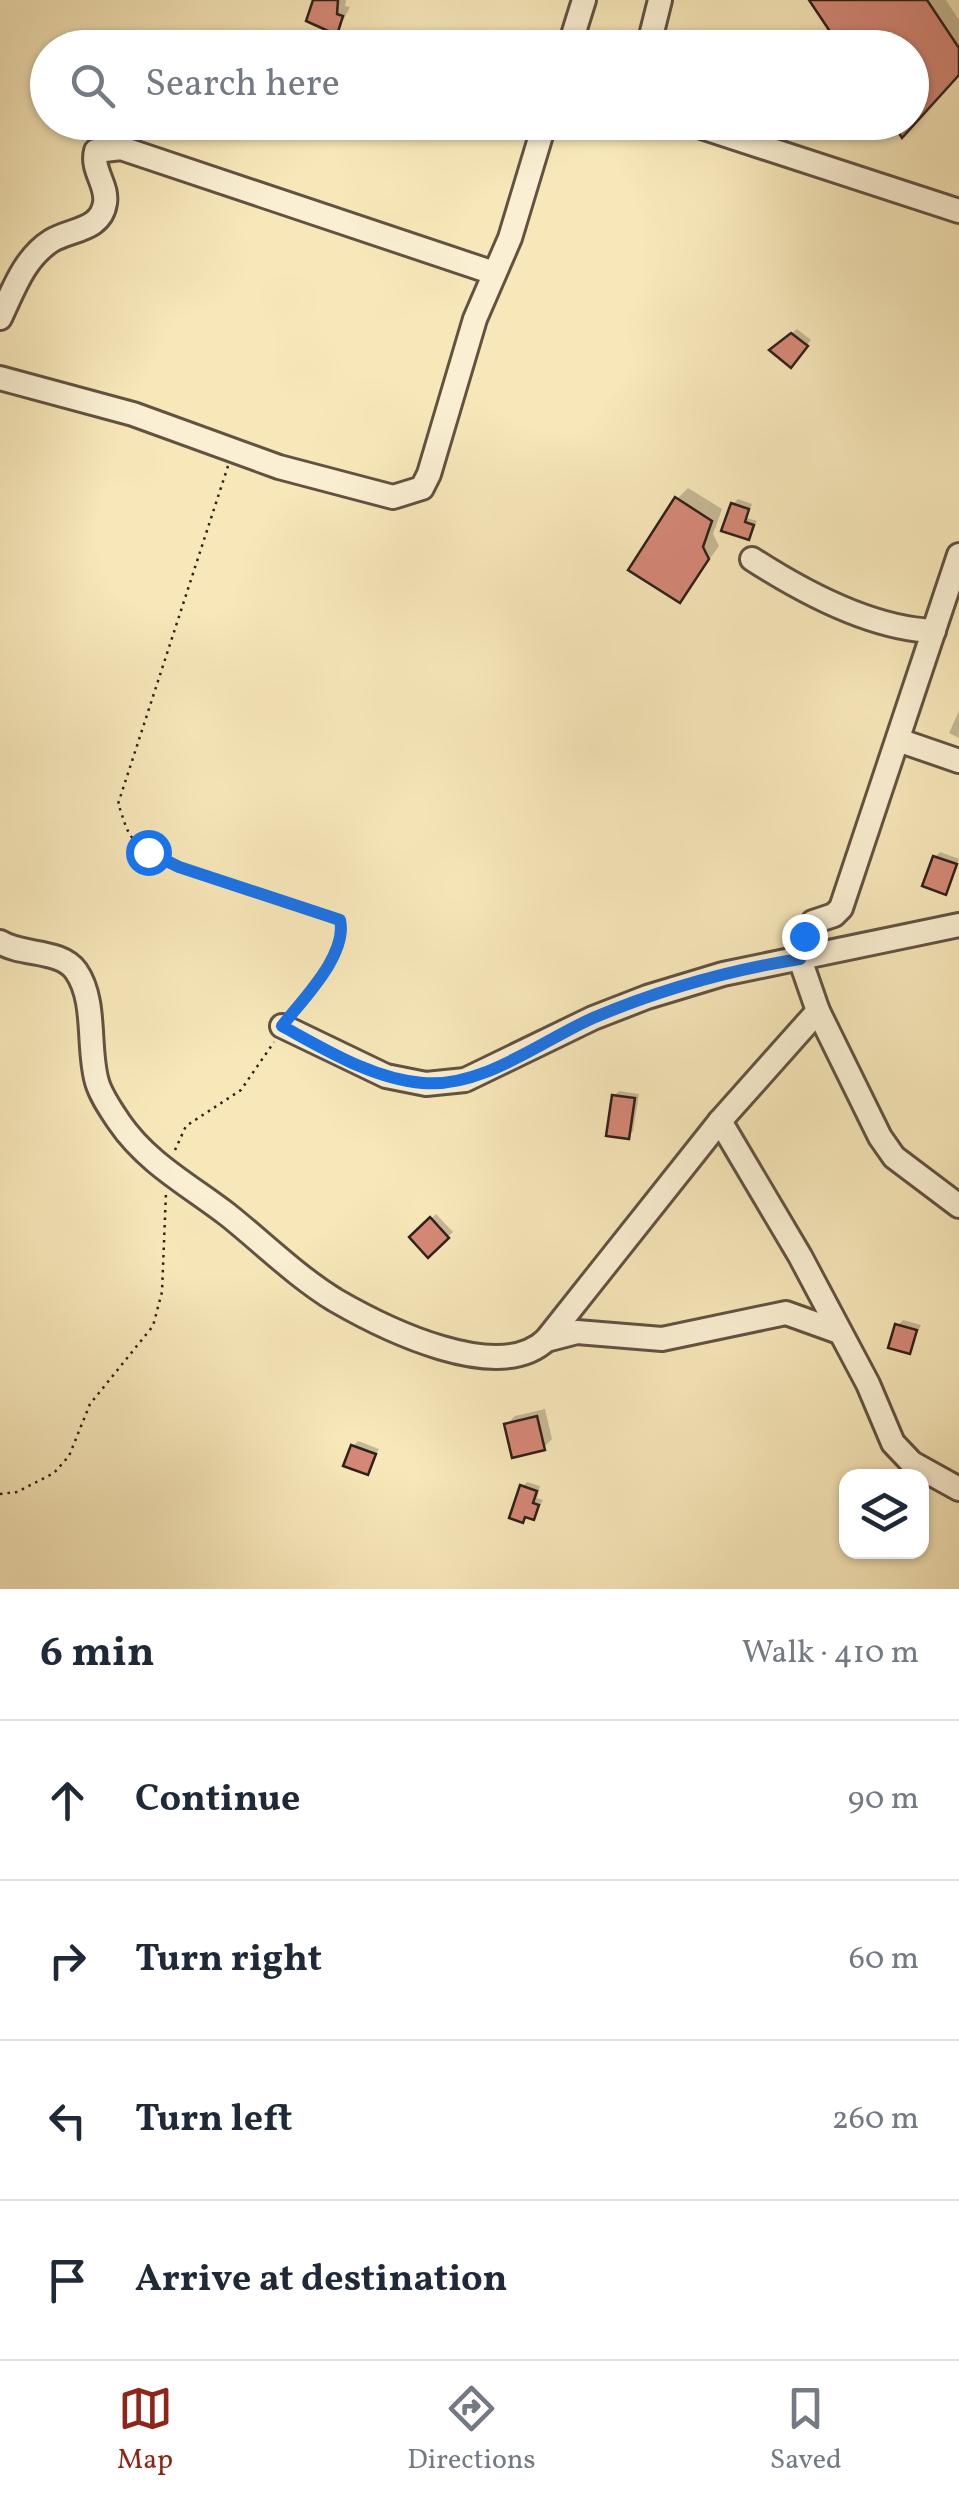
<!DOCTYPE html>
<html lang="en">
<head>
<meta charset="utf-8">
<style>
	:root { --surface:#fff; --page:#f6f6f7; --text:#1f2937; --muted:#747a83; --line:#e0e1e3; --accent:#8f2418 }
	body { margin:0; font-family:Vollkorn,serif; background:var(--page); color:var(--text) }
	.controls { position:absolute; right:30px; bottom:30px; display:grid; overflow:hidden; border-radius:20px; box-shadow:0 2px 8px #0004 }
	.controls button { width:90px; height:90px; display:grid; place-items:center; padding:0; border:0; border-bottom:2px solid var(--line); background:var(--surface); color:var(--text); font:50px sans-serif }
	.stop { position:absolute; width:30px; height:30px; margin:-22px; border:8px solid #1a73e8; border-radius:50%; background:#fff }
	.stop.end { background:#1a73e8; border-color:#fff; box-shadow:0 2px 10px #0008 }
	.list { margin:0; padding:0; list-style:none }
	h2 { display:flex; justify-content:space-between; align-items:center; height:130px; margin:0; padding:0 40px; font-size:42px }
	h2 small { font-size:32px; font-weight:400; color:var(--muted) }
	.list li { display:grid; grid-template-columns:65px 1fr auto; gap:30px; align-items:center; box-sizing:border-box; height:160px; padding:0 40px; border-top:2px solid var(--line) }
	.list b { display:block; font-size:38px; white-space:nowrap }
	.list em { font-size:32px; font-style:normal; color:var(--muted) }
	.icon { flex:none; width:55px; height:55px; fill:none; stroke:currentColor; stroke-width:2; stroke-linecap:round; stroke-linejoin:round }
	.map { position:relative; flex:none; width:959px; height:1589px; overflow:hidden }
	.search { position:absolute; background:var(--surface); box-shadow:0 2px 8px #0004; left:30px; right:30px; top:30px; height:110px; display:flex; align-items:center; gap:25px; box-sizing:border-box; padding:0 35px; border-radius:55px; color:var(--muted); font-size:38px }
	.sheet { height:770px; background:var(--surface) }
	nav { display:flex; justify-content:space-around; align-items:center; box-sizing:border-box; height:140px; border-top:2px solid var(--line); background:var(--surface); font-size:28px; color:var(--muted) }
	nav a { display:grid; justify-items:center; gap:5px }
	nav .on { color:var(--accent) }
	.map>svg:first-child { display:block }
	.shadow { fill:#0003 }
	.building { fill:#d58877; stroke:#302019; stroke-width:2.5 }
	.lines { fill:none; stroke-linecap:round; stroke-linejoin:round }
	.minor-casing { stroke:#625241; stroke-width:28 }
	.path { stroke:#302019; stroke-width:2.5; stroke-dasharray:2.5 5; stroke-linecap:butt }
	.minor { stroke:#faefd2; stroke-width:22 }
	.route { stroke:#1a73e8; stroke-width:12 }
</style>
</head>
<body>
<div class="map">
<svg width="959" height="1589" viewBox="0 0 959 1589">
	<rect width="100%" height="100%" fill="#f7e7b9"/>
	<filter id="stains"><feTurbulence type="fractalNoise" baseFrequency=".002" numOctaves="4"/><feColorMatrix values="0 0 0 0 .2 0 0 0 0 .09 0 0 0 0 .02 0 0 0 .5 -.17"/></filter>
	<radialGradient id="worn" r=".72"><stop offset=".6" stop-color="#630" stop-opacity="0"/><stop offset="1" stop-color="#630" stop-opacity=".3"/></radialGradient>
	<g class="shadow">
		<polygon points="315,0 346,0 345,6 350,7 337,32"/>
		<polygon points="818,0 946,0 959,20 959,73 912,122 912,48"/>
		<polygon points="797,329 811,340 796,359 777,345"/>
		<polygon points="688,488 722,509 713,534 719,546 680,600 677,499"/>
		<polygon points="738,499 752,504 747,518 757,521 749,537 733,504"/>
		<polygon points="959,711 959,738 949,733"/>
		<polygon points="940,852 959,859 946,892 935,857"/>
		<polygon points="619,1091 639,1094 633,1131 628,1137 614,1096"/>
		<polygon points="436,1214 453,1232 429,1255 412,1237"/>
		<polygon points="903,1320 921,1325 909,1351 898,1325"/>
		<polygon points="545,1409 552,1439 544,1447 507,1424 515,1416"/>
		<polygon points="358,1441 379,1449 367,1472 353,1446"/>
		<polygon points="527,1482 540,1486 537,1498 543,1500 534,1517 522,1487"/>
	</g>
	<g class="building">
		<polygon points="313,0 338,0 337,14 343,16 337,35 306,21"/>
		<polygon points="809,0 927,0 959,48 959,75 902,138 892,122 912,122 912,48 841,48"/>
		<polygon points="791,333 808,346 791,368 769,350"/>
		<polygon points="675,497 712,521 703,547 709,559 680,603 628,570"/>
		<polygon points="731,503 749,509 745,522 754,525 749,540 721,531"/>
		<polygon points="933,856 957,864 946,895 922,886"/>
		<polygon points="612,1095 635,1098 629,1139 606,1136"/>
		<polygon points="430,1217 449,1238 428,1258 409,1237"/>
		<polygon points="895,1324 917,1330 910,1354 888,1348"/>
		<polygon points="537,1416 545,1450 512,1458 504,1424"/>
		<polygon points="351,1445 376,1454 368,1475 343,1466"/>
		<polygon points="520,1485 537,1491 533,1503 539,1505 534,1520 525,1517 523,1523 509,1518"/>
	</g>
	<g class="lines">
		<defs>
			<g id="minor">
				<polyline points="569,48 584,0"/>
				<polyline points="648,48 660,0"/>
				<polyline points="686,122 959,211"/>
				<path d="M0,318C13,291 24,258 51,241C70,229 101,231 105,203C108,185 91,170 96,151L121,148L494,273"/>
				<polyline points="0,378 133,414 279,467 393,497 422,488 429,474 475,319 510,238 545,122"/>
				<polyline points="959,555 841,908 834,915 813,922 800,959 818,1011 880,1137 894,1157 959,1206"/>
				<path d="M752,559C803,592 872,629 934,631"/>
				<polyline points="898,740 959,761"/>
				<path d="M0,942C21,956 61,949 76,971C97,1001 87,1048 97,1082C101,1096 111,1110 119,1122C147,1163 189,1185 228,1215C263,1243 296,1276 335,1300C385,1329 498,1385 546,1340L720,1121L818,1011"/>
				<polyline points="282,1026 386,1076 426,1084 465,1080 593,1018 647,997 723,974 959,925"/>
				<polyline points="720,1121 800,1256 868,1384 893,1443 912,1463 959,1489"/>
				<polyline points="546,1340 577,1332 662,1339 786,1313 839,1332"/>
			</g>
		</defs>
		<use href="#minor" class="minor-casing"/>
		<g class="path">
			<path d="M228,466L118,804C122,813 124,824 129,833C154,878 292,895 340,920C347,951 312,987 294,1010"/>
			<polyline points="175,1150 186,1126 241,1090 274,1042"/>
			<polyline points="0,1494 17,1492 54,1473 69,1456 90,1404 153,1326 162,1292 166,1192"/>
		</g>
		<use href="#minor" class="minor"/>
	</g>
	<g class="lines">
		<path class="route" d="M148,852L179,867L340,920C348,955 302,1000 282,1026C326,1050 373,1079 423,1083C483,1088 541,1041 593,1018C659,990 729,970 800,959L804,936"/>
	</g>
	<rect width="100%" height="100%" filter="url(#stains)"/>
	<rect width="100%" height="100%" fill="url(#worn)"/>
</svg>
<div class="controls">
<button><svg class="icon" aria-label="layers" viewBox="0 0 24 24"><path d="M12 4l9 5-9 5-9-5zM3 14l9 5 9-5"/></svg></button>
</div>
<div class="stop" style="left:148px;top:852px"></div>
<div class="stop end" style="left:804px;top:936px"></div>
<div class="search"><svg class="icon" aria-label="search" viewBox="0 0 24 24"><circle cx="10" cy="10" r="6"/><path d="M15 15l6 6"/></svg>Search here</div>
</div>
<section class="sheet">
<h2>6 min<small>Walk · 410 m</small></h2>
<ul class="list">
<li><svg class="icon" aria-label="ahead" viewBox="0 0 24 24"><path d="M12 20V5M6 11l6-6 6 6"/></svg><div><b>Continue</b></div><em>90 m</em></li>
<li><svg class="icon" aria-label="right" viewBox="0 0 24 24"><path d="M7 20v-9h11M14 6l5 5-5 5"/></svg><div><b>Turn right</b></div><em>60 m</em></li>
<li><svg class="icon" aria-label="left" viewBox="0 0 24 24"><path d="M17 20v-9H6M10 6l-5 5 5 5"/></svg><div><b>Turn left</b></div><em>260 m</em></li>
<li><svg class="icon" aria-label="arrive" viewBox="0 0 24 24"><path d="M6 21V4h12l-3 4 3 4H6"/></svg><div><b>Arrive at destination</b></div></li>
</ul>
</section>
<nav>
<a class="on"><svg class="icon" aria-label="map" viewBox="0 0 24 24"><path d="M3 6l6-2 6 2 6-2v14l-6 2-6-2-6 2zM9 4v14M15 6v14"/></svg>Map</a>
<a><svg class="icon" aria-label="directions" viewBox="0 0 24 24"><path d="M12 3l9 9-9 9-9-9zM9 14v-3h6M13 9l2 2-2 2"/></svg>Directions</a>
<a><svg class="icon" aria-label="saved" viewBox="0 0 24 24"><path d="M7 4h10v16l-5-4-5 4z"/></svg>Saved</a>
</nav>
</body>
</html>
